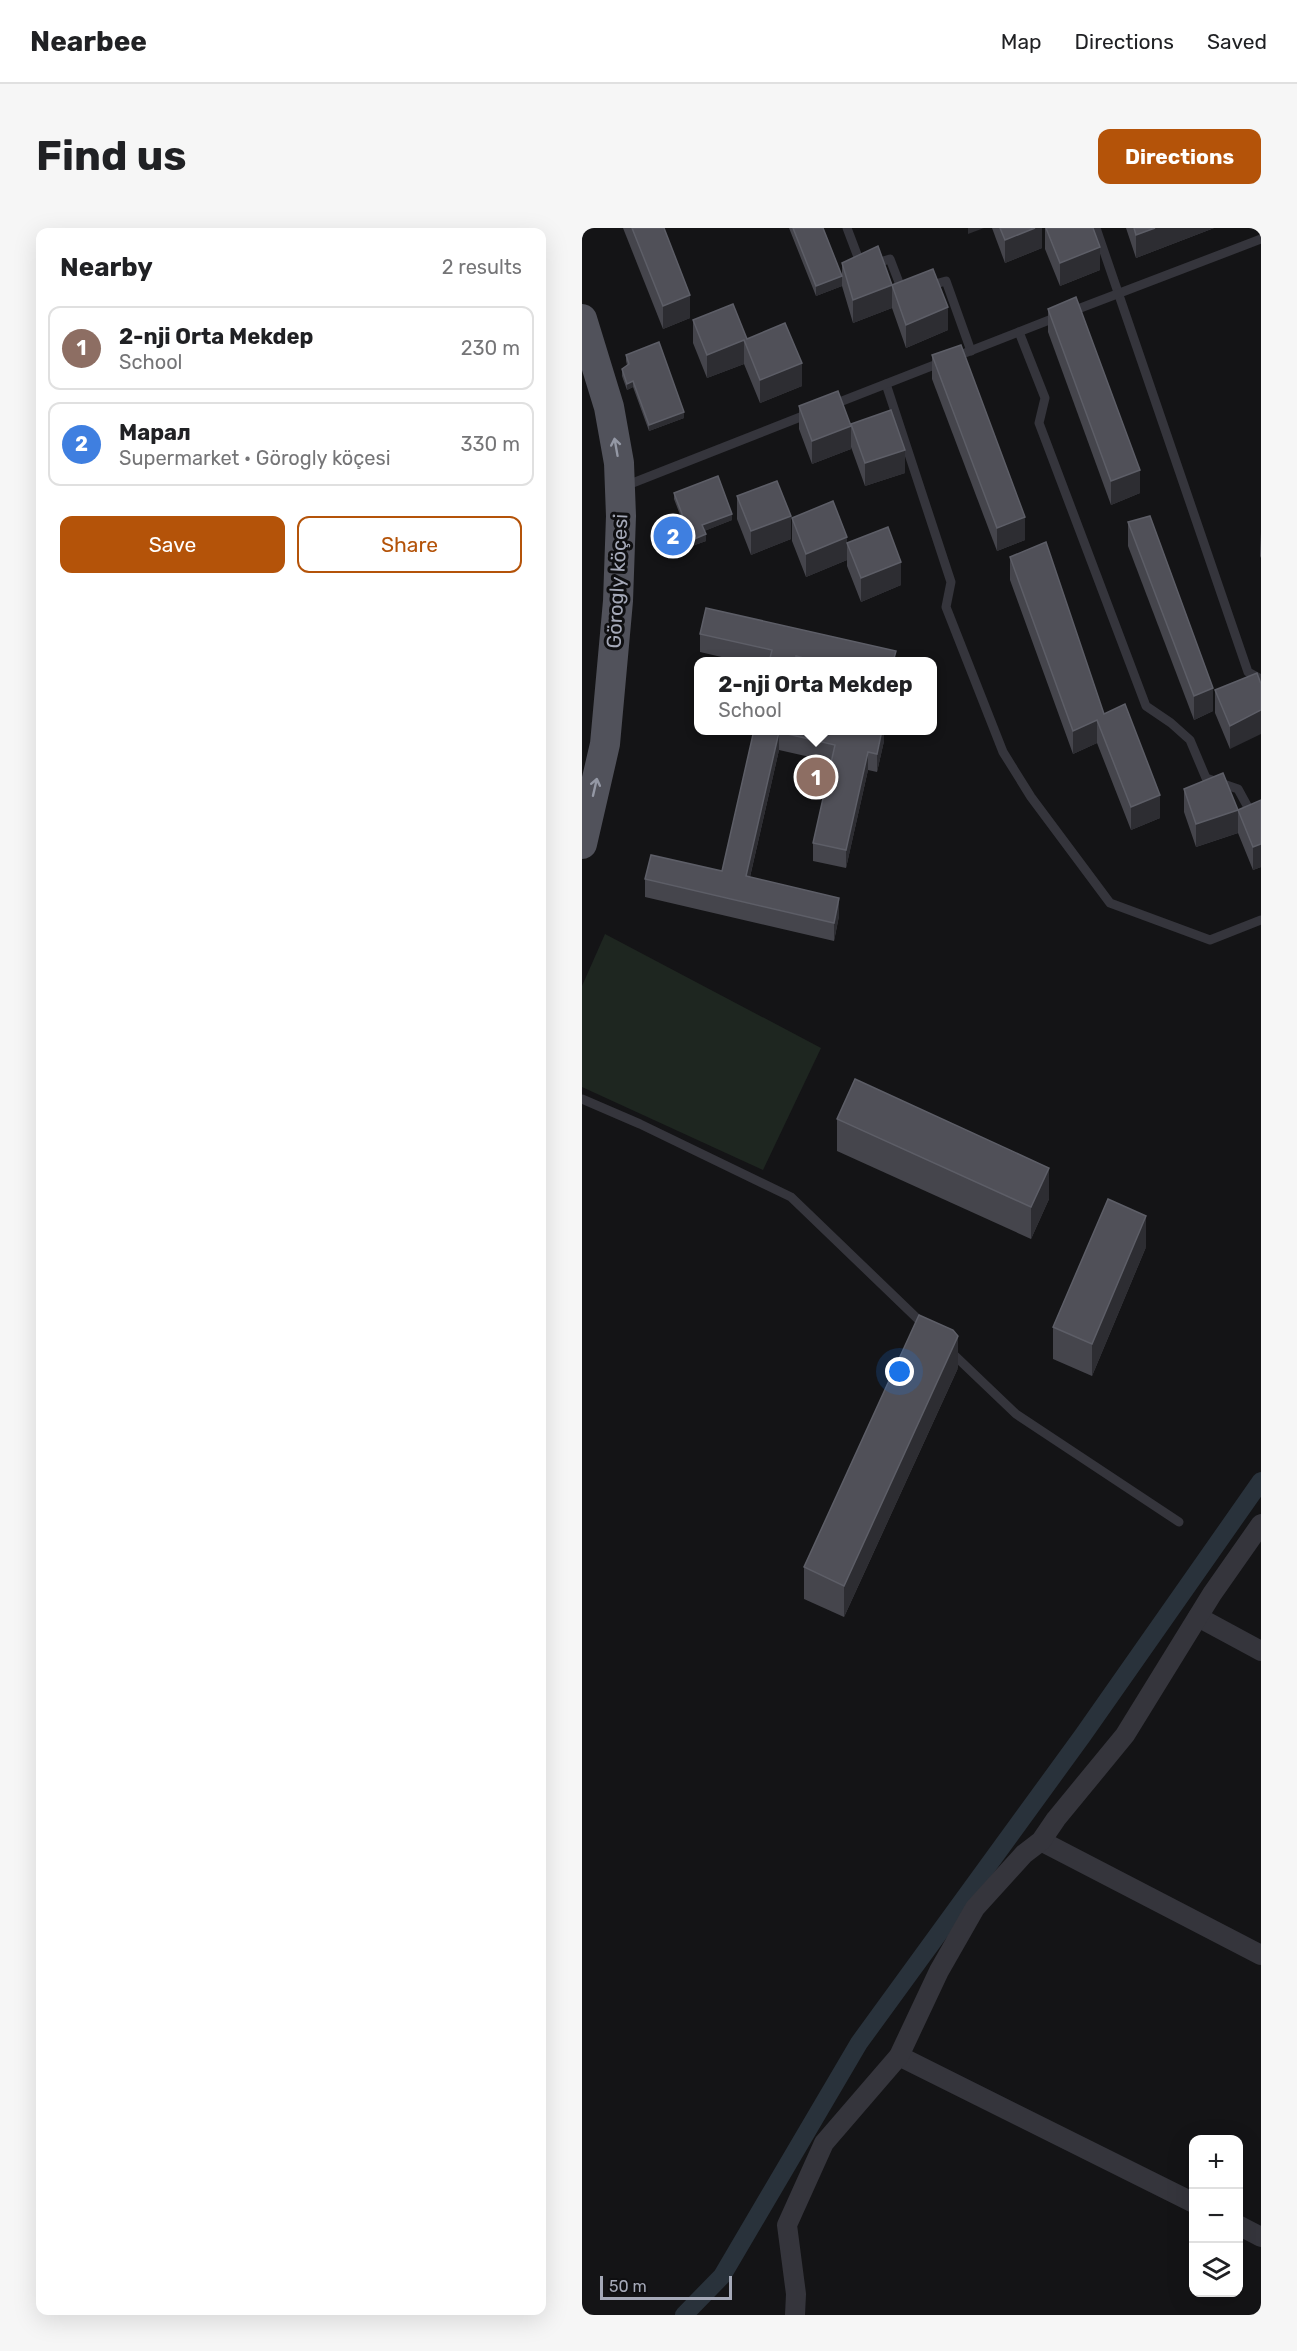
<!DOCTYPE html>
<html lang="en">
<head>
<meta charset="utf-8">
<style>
	:root { --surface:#fff; --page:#f6f6f6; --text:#202124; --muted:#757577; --line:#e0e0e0; --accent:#b45309 }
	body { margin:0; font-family:Rubik,sans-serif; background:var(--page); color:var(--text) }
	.controls { position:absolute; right:18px; bottom:18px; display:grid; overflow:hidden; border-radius:12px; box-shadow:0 6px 24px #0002 }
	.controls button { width:54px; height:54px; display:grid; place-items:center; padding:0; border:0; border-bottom:2px solid var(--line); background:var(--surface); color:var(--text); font:30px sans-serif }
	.scale { position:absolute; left:18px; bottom:15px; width:132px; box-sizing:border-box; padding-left:6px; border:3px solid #a5a9b8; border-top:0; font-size:16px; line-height:21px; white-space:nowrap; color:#a5a9b8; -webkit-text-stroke:4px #0f0f11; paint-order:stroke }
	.you { position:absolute; left:318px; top:1144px; width:21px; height:21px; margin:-15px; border:4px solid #fff; border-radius:50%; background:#1a73e8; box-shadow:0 0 0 9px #1a73e833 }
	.badge { display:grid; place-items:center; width:39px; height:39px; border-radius:50%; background:var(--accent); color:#fff; font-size:20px; font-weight:700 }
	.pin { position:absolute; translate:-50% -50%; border:3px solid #fff; box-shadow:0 2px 6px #0006 }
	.popup { position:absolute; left:112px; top:429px; width:243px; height:78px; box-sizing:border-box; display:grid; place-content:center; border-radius:12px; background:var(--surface); filter:drop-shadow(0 2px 4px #0005); font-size:20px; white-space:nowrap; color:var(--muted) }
	.popup b { font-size:22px; color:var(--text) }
	.popup::after { content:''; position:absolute; left:50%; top:100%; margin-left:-12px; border:12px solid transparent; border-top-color:var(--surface) }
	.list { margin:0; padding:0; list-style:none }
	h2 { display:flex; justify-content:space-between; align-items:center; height:78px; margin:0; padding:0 24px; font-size:26px }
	h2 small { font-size:20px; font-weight:400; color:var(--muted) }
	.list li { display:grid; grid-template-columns:39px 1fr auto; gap:18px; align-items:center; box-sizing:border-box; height:84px; margin:0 12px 12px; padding:0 12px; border:2px solid var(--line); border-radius:12px }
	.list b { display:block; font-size:22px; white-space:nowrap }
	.list p { margin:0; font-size:20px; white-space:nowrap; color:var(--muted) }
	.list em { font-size:20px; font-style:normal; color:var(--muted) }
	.actions { display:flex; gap:12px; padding:18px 24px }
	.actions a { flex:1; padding:14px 0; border:2px solid var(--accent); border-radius:12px; text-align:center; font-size:21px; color:var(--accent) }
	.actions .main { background:var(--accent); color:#fff }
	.icon { flex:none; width:33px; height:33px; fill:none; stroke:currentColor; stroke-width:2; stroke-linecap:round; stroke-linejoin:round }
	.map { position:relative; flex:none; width:679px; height:2087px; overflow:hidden; border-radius:12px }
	header { display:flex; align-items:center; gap:36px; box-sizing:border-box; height:84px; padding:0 30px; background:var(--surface); border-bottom:2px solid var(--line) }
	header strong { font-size:28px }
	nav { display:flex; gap:33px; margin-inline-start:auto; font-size:21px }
	.intro { display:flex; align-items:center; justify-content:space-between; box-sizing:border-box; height:144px; padding:0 36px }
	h1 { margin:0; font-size:42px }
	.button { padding:15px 27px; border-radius:12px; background:var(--accent); color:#fff; font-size:21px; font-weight:700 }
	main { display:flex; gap:36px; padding:0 36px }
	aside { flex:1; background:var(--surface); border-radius:12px; box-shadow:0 6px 24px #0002 }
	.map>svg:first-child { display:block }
	.green { fill:#1e2620 }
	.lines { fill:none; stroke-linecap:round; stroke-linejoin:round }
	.canal { stroke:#29323b; stroke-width:18 }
	.service { stroke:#35353c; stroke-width:9 }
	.minor { stroke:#35353c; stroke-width:20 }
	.primary { stroke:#51525b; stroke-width:30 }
	.wall { fill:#45454c }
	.shaded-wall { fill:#2d2d32 }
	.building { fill:#505058; stroke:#5d5e67; stroke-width:1.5 }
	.oneway { stroke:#9498a5 }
	.labels { text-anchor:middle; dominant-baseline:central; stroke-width:6; stroke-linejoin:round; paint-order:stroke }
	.street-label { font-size:20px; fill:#a5a9b8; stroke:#0f0f11 }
</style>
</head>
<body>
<header>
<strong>Nearbee</strong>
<nav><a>Map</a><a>Directions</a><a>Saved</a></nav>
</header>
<div class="intro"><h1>Find us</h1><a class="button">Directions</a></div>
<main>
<aside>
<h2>Nearby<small>2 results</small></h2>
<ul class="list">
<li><span class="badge" style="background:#8d6e63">1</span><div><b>2-nji Orta Mekdep</b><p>School</p></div><em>230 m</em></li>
<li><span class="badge" style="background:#3f7fe0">2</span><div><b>Марал</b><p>Supermarket · Görogly köçesi</p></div><em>330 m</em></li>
</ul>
<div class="actions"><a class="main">Save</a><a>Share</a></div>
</aside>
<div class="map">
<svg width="679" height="2087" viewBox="0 0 679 2087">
	<rect width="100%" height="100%" fill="#141416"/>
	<polygon class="green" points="23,706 239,820 181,942 0,859 0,758"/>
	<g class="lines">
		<polyline class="canal" points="102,2087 140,2048 277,1815 501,1507 679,1253"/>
		<g class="service">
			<polyline points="265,0 279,37"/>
			<polyline points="514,0 666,444 679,451"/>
			<polyline points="291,36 308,31 321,65"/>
			<polyline points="346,58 364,53 389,123"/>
			<polyline points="488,84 679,11"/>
			<polyline points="437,104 463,170 457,195 564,478 589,495 608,512 624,550 656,561 668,583 679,580"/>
			<polyline points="304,156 369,354 364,379 421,524 449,569 528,675 628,712 679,692"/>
			<polyline points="250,177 475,89"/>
			<polyline points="43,258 226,186"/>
			<polyline points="0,871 58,896 209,969 343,1098"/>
			<polyline points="368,1123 434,1186 597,1294"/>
		</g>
		<g class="minor">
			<polyline points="616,1389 679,1423"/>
			<polyline points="459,1613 679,1727"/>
			<polyline points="317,1828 612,1975"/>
			<polyline points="656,1997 679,2009"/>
			<polyline points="213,2087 214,2066 205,1997 242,1915 317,1828 357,1743 393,1680 442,1626 459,1613 474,1591 543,1507 630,1366 679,1296"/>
		</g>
		<polyline class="primary" points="0,91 27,179 37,235 39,288 36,373 23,516 0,616"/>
	</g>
	<g class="wall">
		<polygon points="41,0 82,0 108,90 81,101"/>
		<polygon points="207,0 241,0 260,48 260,35 310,57 366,102 324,120 310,80 271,95 260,58 234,68"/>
		<polygon points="410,0 460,0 460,20 423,35"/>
		<polygon points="463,0 511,0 518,42 478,58 463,21"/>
		<polygon points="544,0 632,0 554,30"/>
		<polygon points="466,81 558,265 529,277 466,104"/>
		<polygon points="111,92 165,111 220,158 178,175 162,136 125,150 111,115"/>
		<polygon points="44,127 102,190 67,203 51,159 45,162 40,148 40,141 45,137 44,133"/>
		<polygon points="350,127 443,312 415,323 350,151"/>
		<polygon points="217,178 269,198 323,245 283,258 269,219 269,221 230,236 217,201"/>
		<polygon points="92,265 150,292 122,303 124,313 110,318 92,271"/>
		<polygon points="155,268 209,311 169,327 155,291"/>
		<polygon points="210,290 265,315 319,357 279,374 265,338 265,332 224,349 210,313"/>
		<polygon points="546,294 631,483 612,492 546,318"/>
		<polygon points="679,304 679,330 678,328"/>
		<polygon points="428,329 522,486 578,590 549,602 515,515 491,526 428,352"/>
		<polygon points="118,406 314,434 161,434 118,424"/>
		<polygon points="675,445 648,521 633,485 633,462"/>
		<polygon points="172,502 302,502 302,513 295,544 286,542 264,640 231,633 231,615 250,534 197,522 168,649 257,688 252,713 63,669 63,651 140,643"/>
		<polygon points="602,561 656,582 679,572 679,639 671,642 656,605 614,619 602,584"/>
		<polygon points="255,891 467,971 449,1011 255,923"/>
		<polygon points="564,1019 510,1148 471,1131 471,1099"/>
		<polygon points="376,1140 262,1389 222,1371 222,1339"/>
	</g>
	<g class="shaded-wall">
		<polygon points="386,0 402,0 386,6"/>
		<polygon points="453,0 460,0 460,20 423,35 423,12"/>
		<polygon points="573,0 632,0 554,30 554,7"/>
		<polygon points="518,19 518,42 478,58 478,35"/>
		<polygon points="260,48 260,58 234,68 234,58"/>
		<polygon points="310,57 310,80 271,95 271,72"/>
		<polygon points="108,67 108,90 81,101 81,78"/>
		<polygon points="366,79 366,102 324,120 324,97"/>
		<polygon points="162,112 162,136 125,150 125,127"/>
		<polygon points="220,135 220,158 178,175 178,152"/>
		<polygon points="51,153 51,159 45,162 45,156"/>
		<polygon points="102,184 102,190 67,203 67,197"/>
		<polygon points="269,198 269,221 230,236 230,213"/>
		<polygon points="323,222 323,245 283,258 283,235"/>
		<polygon points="558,242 558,265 529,277 529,253"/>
		<polygon points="150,286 150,292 120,304 120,297"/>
		<polygon points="209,288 209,311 169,327 169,303"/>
		<polygon points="443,289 443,312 415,323 415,300"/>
		<polygon points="124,306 124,313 110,318 110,312"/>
		<polygon points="265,309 265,332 224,349 224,326"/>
		<polygon points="319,334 319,357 279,374 279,350"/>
		<polygon points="631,460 631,483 612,492 612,468"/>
		<polygon points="679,482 679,506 648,521 648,498"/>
		<polygon points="515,492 515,515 491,526 491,503"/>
		<polygon points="300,502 302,502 302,513 295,544 295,526"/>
		<polygon points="197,504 197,522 164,666 164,648"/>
		<polygon points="286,524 286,542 264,640 264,622"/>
		<polygon points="578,567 578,590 549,602 549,579"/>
		<polygon points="656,582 656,605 614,619 614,596"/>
		<polygon points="679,616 679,639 671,642 671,619"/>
		<polygon points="257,670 257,688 252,713 252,695"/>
		<polygon points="467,940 467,971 449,1011 449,979"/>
		<polygon points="564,988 564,1019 510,1148 510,1116"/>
		<polygon points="376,1108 376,1140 262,1389 262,1358"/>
	</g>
	<g class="building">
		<polygon points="50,0 82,0 108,67 81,78"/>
		<polygon points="211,0 241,0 260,48 234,58"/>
		<polygon points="418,0 453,0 423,12"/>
		<polygon points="464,0 511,0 518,19 478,35"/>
		<polygon points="552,0 573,0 554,7"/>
		<polygon points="296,18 310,57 271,72 260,35"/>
		<polygon points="351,41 366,79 324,97 310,57"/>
		<polygon points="494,69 558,242 529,253 466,81"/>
		<polygon points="151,76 165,111 203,95 220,135 178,152 162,112 125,127 111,92"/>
		<polygon points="77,114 102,184 67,197 51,153 45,156 40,141 47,136 44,127"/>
		<polygon points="379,117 443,289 415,300 350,127"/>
		<polygon points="256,163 269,198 230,213 217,178"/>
		<polygon points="309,182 323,222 283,235 269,196"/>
		<polygon points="136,248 150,286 120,297 124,306 110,312 92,265"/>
		<polygon points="195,253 209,288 169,303 155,268"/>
		<polygon points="251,273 265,309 224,326 210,290"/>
		<polygon points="568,288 631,460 612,468 546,294"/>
		<polygon points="306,299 319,334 279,350 265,315"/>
		<polygon points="464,314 522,486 543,476 578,567 549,579 515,492 491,503 428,329"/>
		<polygon points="124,380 314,423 311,434 236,434 214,428 213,434 187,434 190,422 118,406"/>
		<polygon points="675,445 679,456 679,482 648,498 633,462"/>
		<polygon points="172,502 300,502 295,526 286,524 264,622 231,615 253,517 197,504 164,648 257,670 252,695 63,651 69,627 140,643"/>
		<polygon points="641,545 656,582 614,596 602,561"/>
		<polygon points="679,572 679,616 671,619 656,582"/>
		<polygon points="273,851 467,940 449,979 255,891"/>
		<polygon points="526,971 564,988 510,1116 471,1099"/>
		<polygon points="337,1087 371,1102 376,1108 262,1358 222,1339"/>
	</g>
	<defs><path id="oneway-shaft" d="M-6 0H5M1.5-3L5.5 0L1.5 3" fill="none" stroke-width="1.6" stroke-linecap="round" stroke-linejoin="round" transform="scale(1.5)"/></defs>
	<g class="oneway">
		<use href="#oneway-shaft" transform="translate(34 219) rotate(-100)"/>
		<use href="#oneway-shaft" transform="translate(13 559) rotate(-77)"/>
	</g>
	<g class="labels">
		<g class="street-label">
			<text transform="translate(35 353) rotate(-87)">Görogly köçesi</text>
		</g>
	</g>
</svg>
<div class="controls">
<button>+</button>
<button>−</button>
<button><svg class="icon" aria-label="layers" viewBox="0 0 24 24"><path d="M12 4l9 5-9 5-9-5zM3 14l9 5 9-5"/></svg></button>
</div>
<div class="scale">50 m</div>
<div class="you"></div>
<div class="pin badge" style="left:234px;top:549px;background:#8d6e63">1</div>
<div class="popup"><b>2-nji Orta Mekdep</b>School</div>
<div class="pin badge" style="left:91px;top:308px;background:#3f7fe0">2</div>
</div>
</main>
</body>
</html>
